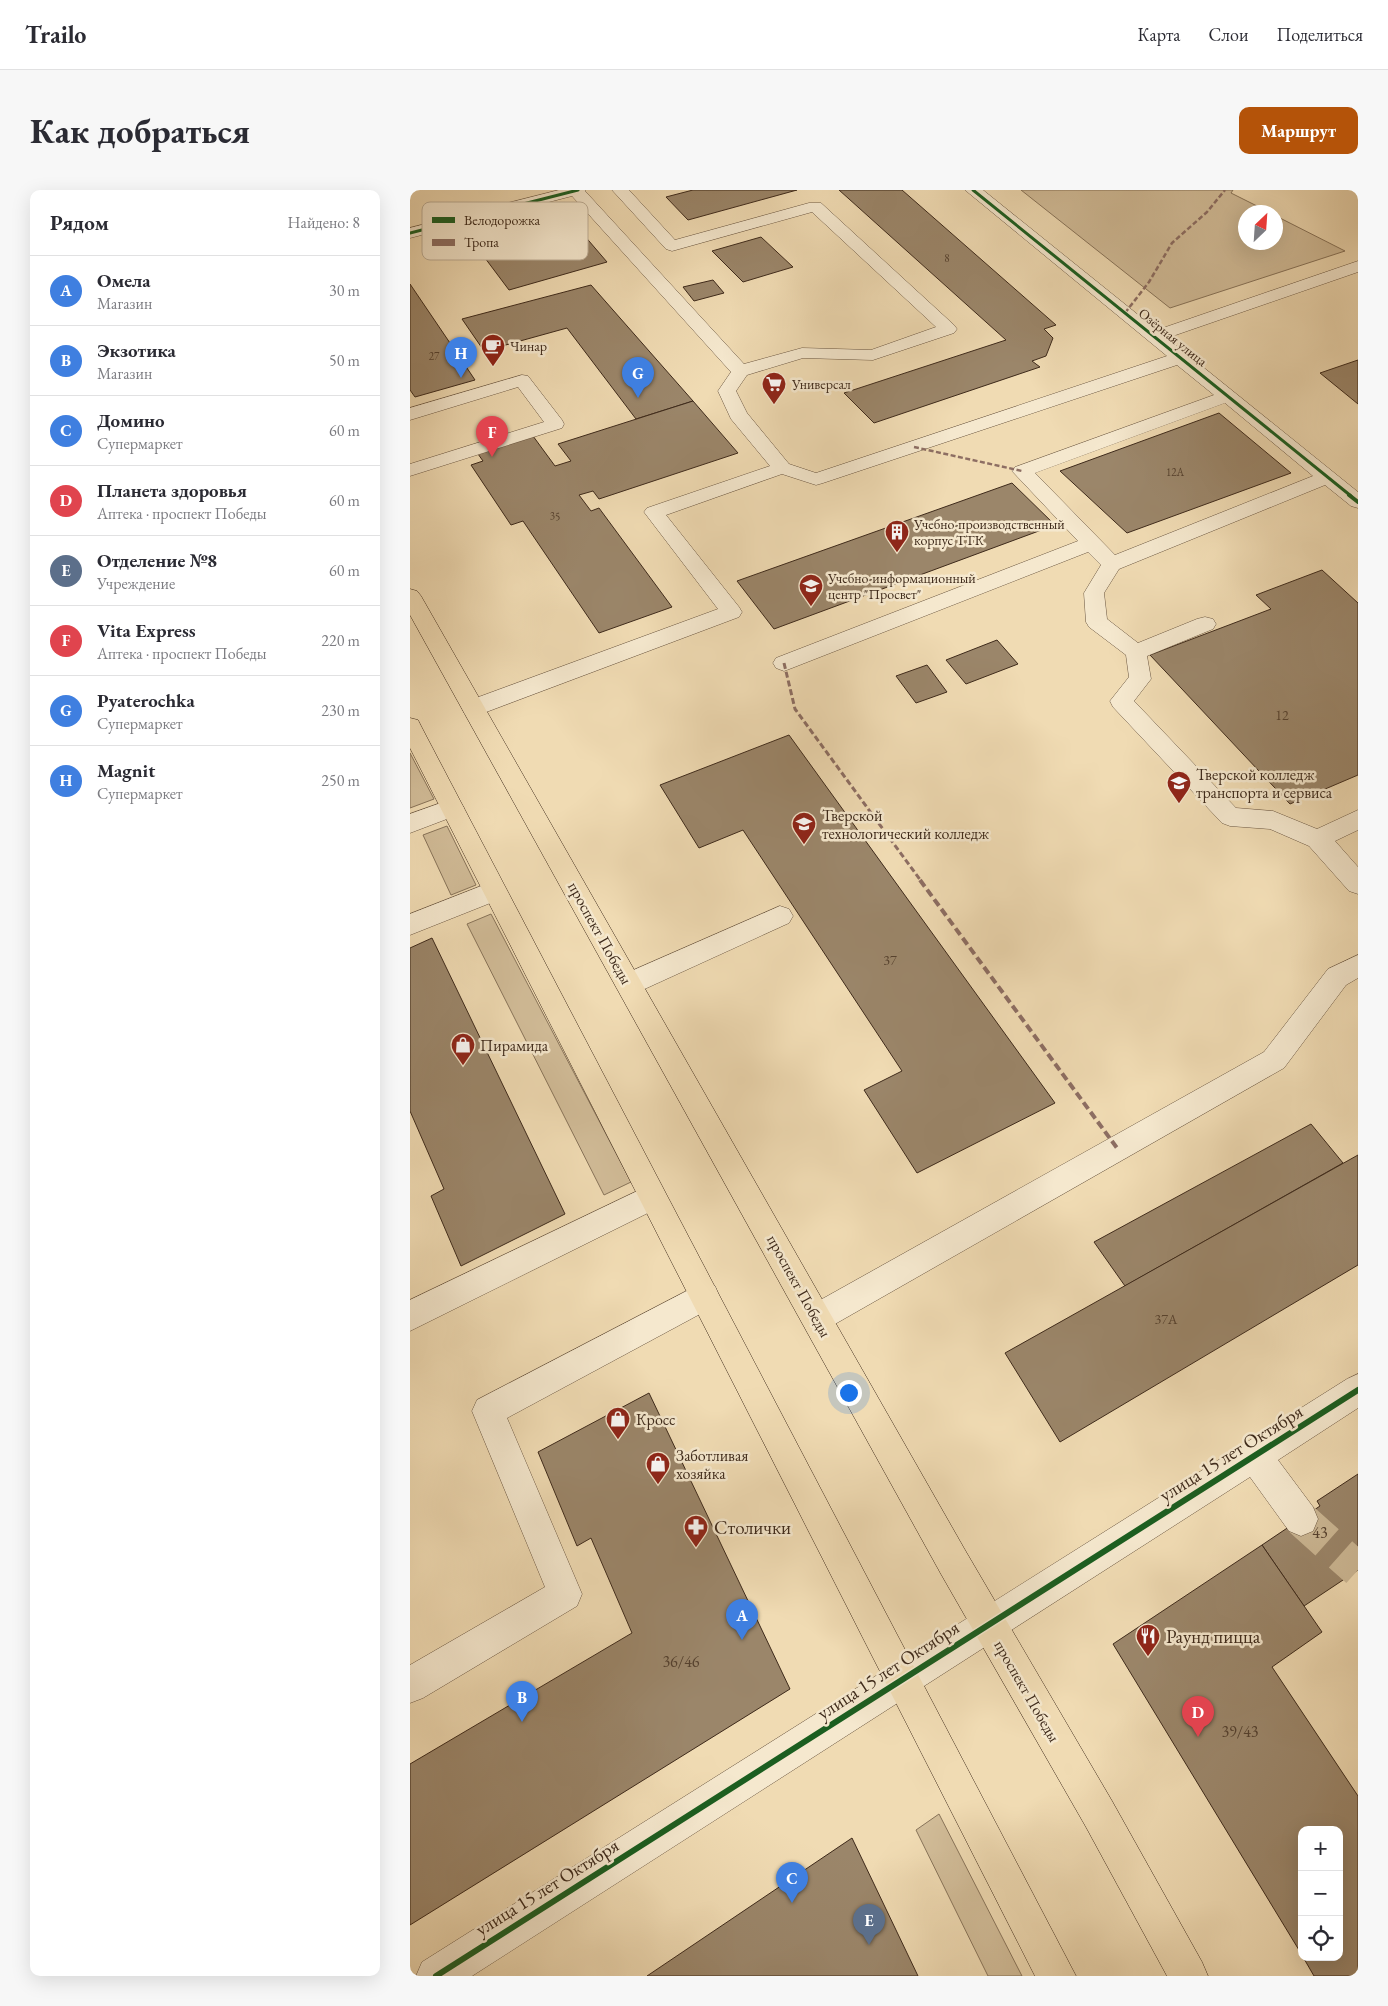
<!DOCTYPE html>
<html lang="ru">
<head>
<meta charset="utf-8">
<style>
	:root { --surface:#fff; --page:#f7f7f7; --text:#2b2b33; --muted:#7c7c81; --line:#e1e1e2; --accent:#b45309 }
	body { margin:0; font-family:"EB Garamond",serif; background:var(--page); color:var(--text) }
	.controls { position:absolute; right:15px; bottom:15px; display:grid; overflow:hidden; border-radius:10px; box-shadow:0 5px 20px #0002 }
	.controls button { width:45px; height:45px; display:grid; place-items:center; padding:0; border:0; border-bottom:1px solid var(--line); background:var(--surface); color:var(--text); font:25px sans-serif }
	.compass { position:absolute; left:828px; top:15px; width:45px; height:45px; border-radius:50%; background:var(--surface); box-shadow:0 5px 20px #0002; rotate:25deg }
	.you { position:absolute; left:438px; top:1202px; width:18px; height:18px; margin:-12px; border:4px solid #fff; border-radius:50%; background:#1a73e8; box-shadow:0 0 0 8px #1a73e833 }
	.badge { display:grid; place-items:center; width:32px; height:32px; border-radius:50%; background:var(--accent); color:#fff; font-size:16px; font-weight:700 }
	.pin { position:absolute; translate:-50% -41px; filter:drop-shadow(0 1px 2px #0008) }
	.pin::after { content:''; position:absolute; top:26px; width:18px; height:15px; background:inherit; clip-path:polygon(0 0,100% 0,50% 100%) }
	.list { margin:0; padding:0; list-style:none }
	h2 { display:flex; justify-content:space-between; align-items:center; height:65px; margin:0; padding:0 20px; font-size:21px }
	h2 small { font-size:16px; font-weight:400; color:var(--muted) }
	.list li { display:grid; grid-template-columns:32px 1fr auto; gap:15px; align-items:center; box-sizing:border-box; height:70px; padding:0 20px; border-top:1px solid var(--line) }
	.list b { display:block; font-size:19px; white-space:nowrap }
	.list p { margin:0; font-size:16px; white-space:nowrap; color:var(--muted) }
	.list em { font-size:16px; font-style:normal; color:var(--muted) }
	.icon { flex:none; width:28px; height:28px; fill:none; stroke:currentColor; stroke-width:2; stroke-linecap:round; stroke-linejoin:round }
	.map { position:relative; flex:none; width:948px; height:1786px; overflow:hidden; border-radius:10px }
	header { display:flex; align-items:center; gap:30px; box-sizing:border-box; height:70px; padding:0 25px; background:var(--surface); border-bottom:1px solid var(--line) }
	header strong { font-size:24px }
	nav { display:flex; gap:28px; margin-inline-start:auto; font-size:18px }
	.intro { display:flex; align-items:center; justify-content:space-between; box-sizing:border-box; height:120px; padding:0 30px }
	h1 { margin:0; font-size:35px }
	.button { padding:12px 22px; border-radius:10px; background:var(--accent); color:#fff; font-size:18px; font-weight:700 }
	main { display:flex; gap:30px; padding:0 30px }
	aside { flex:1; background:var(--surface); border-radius:10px; box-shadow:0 5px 20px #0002 }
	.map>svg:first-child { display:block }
	.green { fill:#d2bd99; stroke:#88745a }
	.building { fill:#9b866a; stroke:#3e2a1b }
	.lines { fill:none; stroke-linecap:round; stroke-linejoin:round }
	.minor-tunnel { stroke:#ccb895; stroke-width:35; stroke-dasharray:35 18; stroke-linecap:butt }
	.minor-casing { stroke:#6a5641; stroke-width:1 }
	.major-casing { stroke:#3e2a1b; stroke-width:1 }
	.minor { fill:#f5e8ce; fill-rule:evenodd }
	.major { fill:#f0dbb3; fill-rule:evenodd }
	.quiet-far2 { stroke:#8d6e63; stroke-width:2.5; stroke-dasharray:5 2.5; stroke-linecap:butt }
	.quiet-far1 { stroke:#8d6e63; stroke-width:3; stroke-dasharray:6 3; stroke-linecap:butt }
	.quiet { stroke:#8d6e63; stroke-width:4; stroke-dasharray:8 4; stroke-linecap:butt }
	.cycleway-far2-casing { stroke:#f5e8ce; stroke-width:5 }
	.cycleway-far1-casing { stroke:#f5e8ce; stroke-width:6 }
	.cycleway-casing { stroke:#f5e8ce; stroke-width:9 }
	.cycleway-far2 { stroke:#1b5e20; stroke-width:3 }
	.cycleway-far1 { stroke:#1b5e20; stroke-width:4 }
	.cycleway { stroke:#1b5e20; stroke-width:6 }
	.labels { text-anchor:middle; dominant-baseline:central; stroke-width:5; stroke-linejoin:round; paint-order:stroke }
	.far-number-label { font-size:11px; fill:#55412f }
	.far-street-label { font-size:14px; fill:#3e2a1b; stroke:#f5e8ce }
	.far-poi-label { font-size:14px; fill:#3e2a1b; stroke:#f5e8ce; text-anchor:start }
	.number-label { font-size:14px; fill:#55412f }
	.poi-label { font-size:16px; fill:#3e2a1b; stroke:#f5e8ce; text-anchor:start }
	.street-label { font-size:16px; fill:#3e2a1b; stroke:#f5e8ce }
	.near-number-label { font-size:16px; fill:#55412f }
	.near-street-label { font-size:19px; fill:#3e2a1b; stroke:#f5e8ce }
	.near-poi-label { font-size:19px; fill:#3e2a1b; stroke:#f5e8ce; text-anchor:start }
	.key { fill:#f5e8ce; stroke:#beaf98; stroke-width:1 }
	.key-label { font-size:14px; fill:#3e2a1b }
</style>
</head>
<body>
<header>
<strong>Trailo</strong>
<nav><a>Карта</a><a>Слои</a><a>Поделиться</a></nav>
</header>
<div class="intro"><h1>Как добраться</h1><a class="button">Маршрут</a></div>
<main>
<aside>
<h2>Рядом<small>Найдено: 8</small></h2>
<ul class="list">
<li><span class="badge" style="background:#3f7fe0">A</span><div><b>Омела</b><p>Магазин</p></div><em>30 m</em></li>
<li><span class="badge" style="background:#3f7fe0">B</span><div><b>Экзотика</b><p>Магазин</p></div><em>50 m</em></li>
<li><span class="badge" style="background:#3f7fe0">C</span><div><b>Домино</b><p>Супермаркет</p></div><em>60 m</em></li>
<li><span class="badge" style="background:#e0444e">D</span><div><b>Планета здоровья</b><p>Аптека · проспект Победы</p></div><em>60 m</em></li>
<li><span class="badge" style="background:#5c6f8a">E</span><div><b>Отделение №8</b><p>Учреждение</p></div><em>60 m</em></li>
<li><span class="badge" style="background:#e0444e">F</span><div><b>Vita Express</b><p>Аптека · проспект Победы</p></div><em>220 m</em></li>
<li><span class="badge" style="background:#3f7fe0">G</span><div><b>Pyaterochka</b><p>Супермаркет</p></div><em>230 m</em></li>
<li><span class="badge" style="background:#3f7fe0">H</span><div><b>Magnit</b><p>Супермаркет</p></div><em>250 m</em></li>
</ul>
</aside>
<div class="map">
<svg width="948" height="1786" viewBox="0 0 948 1786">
	<rect width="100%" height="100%" fill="#f0dbb3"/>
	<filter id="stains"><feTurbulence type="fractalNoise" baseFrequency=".004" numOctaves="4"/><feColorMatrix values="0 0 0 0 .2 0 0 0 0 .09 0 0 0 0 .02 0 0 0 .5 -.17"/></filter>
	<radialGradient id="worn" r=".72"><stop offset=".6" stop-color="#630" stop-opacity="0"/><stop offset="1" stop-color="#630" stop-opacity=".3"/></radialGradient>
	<g class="green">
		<polygon points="611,0 823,0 821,3 859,22 836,22 836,52 866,52 866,26 935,61 760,118"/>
		<polygon points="0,563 24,609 0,618"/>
		<polygon points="37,636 66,695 41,705 13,645"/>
		<polygon points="81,724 221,992 194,1005 57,734"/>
		<polygon points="529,1624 612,1786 578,1786 506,1640"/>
	</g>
	<g class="building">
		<polygon points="283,0 387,0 278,30 256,7"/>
		<polygon points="429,0 492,0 646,135 634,139 643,148 636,166 622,171 630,177 464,233 434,203 596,150"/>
		<polygon points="155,23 197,72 99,100 60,48"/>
		<polygon points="351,47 383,77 333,92 302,61"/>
		<polygon points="303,90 314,103 284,111 273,97"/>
		<polygon points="0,94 61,184 65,190 5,207 0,200"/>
		<polygon points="181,95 283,211 226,229 157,138 74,161 52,129"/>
		<polygon points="948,170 948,214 910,183"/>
		<polygon points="283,211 328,263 189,309 183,301 169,305 181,321 189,318 262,417 189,443 113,331 101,335 61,275 73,271 68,264 123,246 145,276 161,271 148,254"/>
		<polygon points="809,223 881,283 717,343 650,281"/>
		<polygon points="602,293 645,335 364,439 327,391"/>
		<polygon points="912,380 948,413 948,585 880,614 740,465 861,419 846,405"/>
		<polygon points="587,450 608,474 556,494 536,470"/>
		<polygon points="517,475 537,502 506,513 486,486"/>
		<polygon points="379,545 645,913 507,983 454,900 492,881 333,640 289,658 250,595"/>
		<polygon points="22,748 155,1024 51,1076 21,1006 34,999 0,921 0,758"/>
		<polygon points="901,934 933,973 715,1096 684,1052"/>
		<polygon points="948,965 948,1075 650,1252 595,1163"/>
		<polygon points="239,1203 380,1499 0,1735 0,1574 222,1443 181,1348 167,1356 128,1262"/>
		<polygon points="948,1284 948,1380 894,1416 852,1355 910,1316 907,1311"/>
		<polygon points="852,1355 912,1442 862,1477 948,1606 948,1786 904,1786 893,1767 929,1767 929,1640 892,1640 892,1765 703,1454"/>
		<polygon points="442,1648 508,1786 237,1786"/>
	</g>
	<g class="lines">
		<polyline class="minor-tunnel" points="891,1329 948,1380"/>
		<defs>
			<g id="minor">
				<path d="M149,0H176L175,1L334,174L392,158L461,160L526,137L402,22L262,61L256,59L202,0H219L265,50L399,13H411L544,135L547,139L544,143L463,170L393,168L337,185L326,201L337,223L379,274L406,283L757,166L555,0H573L747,140L948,71V82L757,148L948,302V318L941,316L915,295L709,379L694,403L697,429L728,453L787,429L795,427L803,429L806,434L803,439L737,466L741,489L724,511L826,618L863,621L907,639L948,620V640L925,651L948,677V704L939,701L899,656L860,639L820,636L812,633L703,517L700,511L719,487L716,465L679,437L676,432L674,403L691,375L678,362L382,478L374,481L366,478L363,473L366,468L668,351L602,281L605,277L804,205L767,175L413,293L406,295L372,284L256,325L329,417L332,422L329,427L71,524L63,526L55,524L52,518L55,512L308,419L234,322L237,318L360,276L321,229L308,201L321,182L162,6L0,48V38ZM815,213L903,286L705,365L625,283Z"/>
				<polygon points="112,185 118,186 152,230 154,234 152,238 0,286 0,274 134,232 108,197 0,230 0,218"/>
				<polygon points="42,609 50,612 54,618 50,624 0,643 0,624"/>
				<polygon points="84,691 93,694 96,701 93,708 0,745 0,724"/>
				<polygon points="370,716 379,719 383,726 379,733 228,802 219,805 210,802 206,794 210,786"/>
				<polygon points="948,765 948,788 936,795 874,878 418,1138 407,1143 396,1138 392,1128 396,1118 854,862 918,779"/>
				<polygon points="242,994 252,998 257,1007 252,1016 0,1141 0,1110"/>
				<polygon points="294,1092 305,1096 309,1106 305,1116 97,1228 172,1404 167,1416 13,1508 0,1513 0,1475 135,1397 62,1221 67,1210"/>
				<polygon points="948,1184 948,1218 868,1270 903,1317 908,1329 903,1341 891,1346 879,1341 840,1287 62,1786 6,1786 12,1772 937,1189"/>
			</g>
			<g id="major">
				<polygon points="0,399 7,401 11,406 555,1360 702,1611 792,1772 798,1786 757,1786 676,1637 531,1384 0,425"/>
				<polygon points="0,528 8,530 11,536 666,1786 625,1786 0,558"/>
			</g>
		</defs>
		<use href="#minor" class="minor-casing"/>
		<use href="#major" class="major-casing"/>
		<use href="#minor" class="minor"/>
		<use href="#major" class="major"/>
		<g class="quiet-far2">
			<polyline points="715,123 739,92 762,53 797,22 815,0"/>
			<polyline points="504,257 612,281"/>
		</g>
		<polyline class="quiet-far1" points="374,473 385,519 511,691"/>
		<polyline class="quiet" points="510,690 707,958"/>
		<defs>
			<g id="cycleway-far2">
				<polyline points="563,0 941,306"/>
				<polyline points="0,43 168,0"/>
			</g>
			<polyline id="cycleway-far1" points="939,305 948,312"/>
			<polyline id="cycleway" points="26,1786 948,1200"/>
		</defs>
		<use href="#cycleway-far2" class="cycleway-far2-casing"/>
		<use href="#cycleway-far1" class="cycleway-far1-casing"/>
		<use href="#cycleway" class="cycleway-casing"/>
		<use href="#cycleway-far2" class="cycleway-far2"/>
		<use href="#cycleway-far1" class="cycleway-far1"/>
		<use href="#cycleway" class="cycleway"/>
	</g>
	<defs>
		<symbol id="cafe-pin" viewBox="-11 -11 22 30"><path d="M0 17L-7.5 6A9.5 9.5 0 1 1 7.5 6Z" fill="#8f2418" stroke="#f5e8ce"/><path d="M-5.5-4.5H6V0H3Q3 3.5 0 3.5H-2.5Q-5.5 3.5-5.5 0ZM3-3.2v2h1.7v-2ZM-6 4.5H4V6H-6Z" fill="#fff"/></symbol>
		<symbol id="supermarket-pin" viewBox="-11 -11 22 30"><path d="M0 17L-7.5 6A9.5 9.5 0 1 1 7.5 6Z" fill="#8f2418" stroke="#f5e8ce"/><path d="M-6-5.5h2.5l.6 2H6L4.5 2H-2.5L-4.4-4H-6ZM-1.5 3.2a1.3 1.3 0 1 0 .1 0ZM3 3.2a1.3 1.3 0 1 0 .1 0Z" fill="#fff"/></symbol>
		<symbol id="building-pin" viewBox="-11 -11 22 30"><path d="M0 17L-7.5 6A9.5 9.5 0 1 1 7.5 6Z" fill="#8f2418" stroke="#f5e8ce"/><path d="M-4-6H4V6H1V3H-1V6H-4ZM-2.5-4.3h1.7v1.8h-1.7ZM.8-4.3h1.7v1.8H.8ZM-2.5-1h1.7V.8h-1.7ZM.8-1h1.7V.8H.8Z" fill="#fff"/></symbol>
		<symbol id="university-pin" viewBox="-11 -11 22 30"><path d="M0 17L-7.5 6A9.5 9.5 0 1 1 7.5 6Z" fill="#8f2418" stroke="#f5e8ce"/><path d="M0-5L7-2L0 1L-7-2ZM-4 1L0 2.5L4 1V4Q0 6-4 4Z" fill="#fff"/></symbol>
		<symbol id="shop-pin" viewBox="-11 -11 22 30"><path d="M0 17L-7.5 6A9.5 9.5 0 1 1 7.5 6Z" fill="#8f2418" stroke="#f5e8ce"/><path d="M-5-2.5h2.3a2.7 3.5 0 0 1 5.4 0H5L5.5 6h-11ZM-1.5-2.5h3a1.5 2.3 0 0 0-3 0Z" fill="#fff"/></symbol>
		<symbol id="pharmacy-pin" viewBox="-11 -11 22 30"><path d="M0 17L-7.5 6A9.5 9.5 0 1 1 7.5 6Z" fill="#8f2418" stroke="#f5e8ce"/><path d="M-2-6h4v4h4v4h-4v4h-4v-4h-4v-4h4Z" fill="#fff"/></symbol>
		<symbol id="restaurant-pin" viewBox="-11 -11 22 30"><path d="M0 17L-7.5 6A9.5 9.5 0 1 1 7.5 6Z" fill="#8f2418" stroke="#f5e8ce"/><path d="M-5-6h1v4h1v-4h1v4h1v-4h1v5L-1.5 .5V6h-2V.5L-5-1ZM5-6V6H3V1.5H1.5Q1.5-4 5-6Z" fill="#fff"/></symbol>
	</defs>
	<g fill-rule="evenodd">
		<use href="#cafe-pin" x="69" y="142" width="28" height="38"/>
		<use href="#supermarket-pin" x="350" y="180" width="28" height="38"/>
		<use href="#building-pin" x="473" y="328" width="28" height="38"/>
		<use href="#university-pin" x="387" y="382" width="28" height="38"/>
		<use href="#university-pin" x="755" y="579" width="28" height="38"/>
		<use href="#university-pin" x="380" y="620" width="28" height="38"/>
		<use href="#shop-pin" x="39" y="841" width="28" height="38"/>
		<use href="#shop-pin" x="194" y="1215" width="28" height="38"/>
		<use href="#shop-pin" x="234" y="1260" width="28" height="38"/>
		<use href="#pharmacy-pin" x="272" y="1323" width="28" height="38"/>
		<use href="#restaurant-pin" x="724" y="1432" width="28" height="38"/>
	</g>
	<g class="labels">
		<g class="far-number-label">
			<text x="537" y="68">8</text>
			<text x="24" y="166">27</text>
			<text x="765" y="282">12А</text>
			<text x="145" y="326">35</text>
		</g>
		<g class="far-street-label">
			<text transform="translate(763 147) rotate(39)">Озёрная улица</text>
		</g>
		<g class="far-poi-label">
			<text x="100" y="156">Чинар</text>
			<text x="382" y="194">Универсал</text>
			<text x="504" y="334">Учебно-производственный<tspan x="504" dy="16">корпус ТТК</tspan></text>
			<text x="418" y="388">Учебно-информационный<tspan x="418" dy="16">центр "Просвет"</tspan></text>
		</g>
		<g class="number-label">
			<text x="872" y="525">12</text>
			<text x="480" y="770">37</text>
			<text x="756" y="1129">37А</text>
		</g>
		<g class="poi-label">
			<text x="786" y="584">Тверской колледж<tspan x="786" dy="18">транспорта и сервиса</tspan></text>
			<text x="412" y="625">Тверской<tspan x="412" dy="18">технологический колледж</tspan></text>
			<text x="70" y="855">Пирамида</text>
			<text x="226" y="1229">Кросс</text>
			<text x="266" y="1265">Заботливая<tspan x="266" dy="18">хозяйка</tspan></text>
		</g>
		<g class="street-label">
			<text transform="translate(190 743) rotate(61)">проспект Победы</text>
			<text transform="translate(389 1096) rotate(61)">проспект Победы</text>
			<text transform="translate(617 1501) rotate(60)">проспект Победы</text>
		</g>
		<g class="near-number-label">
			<text x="910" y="1342">43</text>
			<text x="271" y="1471">36/46</text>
			<text x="830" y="1541">39/43</text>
		</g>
		<g class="near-street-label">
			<text transform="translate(821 1263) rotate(-32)">улица 15 лет Октября</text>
			<text transform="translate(478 1480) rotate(-33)">улица 15 лет Октября</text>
			<text transform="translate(137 1697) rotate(-32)">улица 15 лет Октября</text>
		</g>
		<g class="near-poi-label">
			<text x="304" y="1337">Столички</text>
			<text x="756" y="1446">Раунд пицца</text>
		</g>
	</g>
	<rect x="12" y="12" width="166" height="58" rx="8" class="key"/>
	<rect x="22" y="27" width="23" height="6" fill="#1b5e20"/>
	<rect x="22" y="49" width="23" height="7" fill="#8d6e63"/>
	<g class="key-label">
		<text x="54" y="35">Велодорожка</text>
		<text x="54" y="57">Тропа</text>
	</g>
	<rect width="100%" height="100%" filter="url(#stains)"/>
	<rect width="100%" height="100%" fill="url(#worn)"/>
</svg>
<div class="controls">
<button>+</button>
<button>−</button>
<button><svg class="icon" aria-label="locate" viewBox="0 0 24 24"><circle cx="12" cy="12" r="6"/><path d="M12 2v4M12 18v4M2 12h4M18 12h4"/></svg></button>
</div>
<svg class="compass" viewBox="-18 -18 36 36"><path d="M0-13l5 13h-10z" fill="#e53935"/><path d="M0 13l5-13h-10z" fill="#7c7c81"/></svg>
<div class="you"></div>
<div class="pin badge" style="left:332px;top:1450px;background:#3f7fe0">A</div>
<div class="pin badge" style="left:112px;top:1532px;background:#3f7fe0">B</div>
<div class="pin badge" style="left:382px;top:1713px;background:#3f7fe0">C</div>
<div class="pin badge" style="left:788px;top:1547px;background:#e0444e">D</div>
<div class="pin badge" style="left:459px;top:1755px;background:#5c6f8a">E</div>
<div class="pin badge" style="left:82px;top:267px;background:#e0444e">F</div>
<div class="pin badge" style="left:228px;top:208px;background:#3f7fe0">G</div>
<div class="pin badge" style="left:51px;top:188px;background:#3f7fe0">H</div>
</div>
</main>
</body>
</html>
